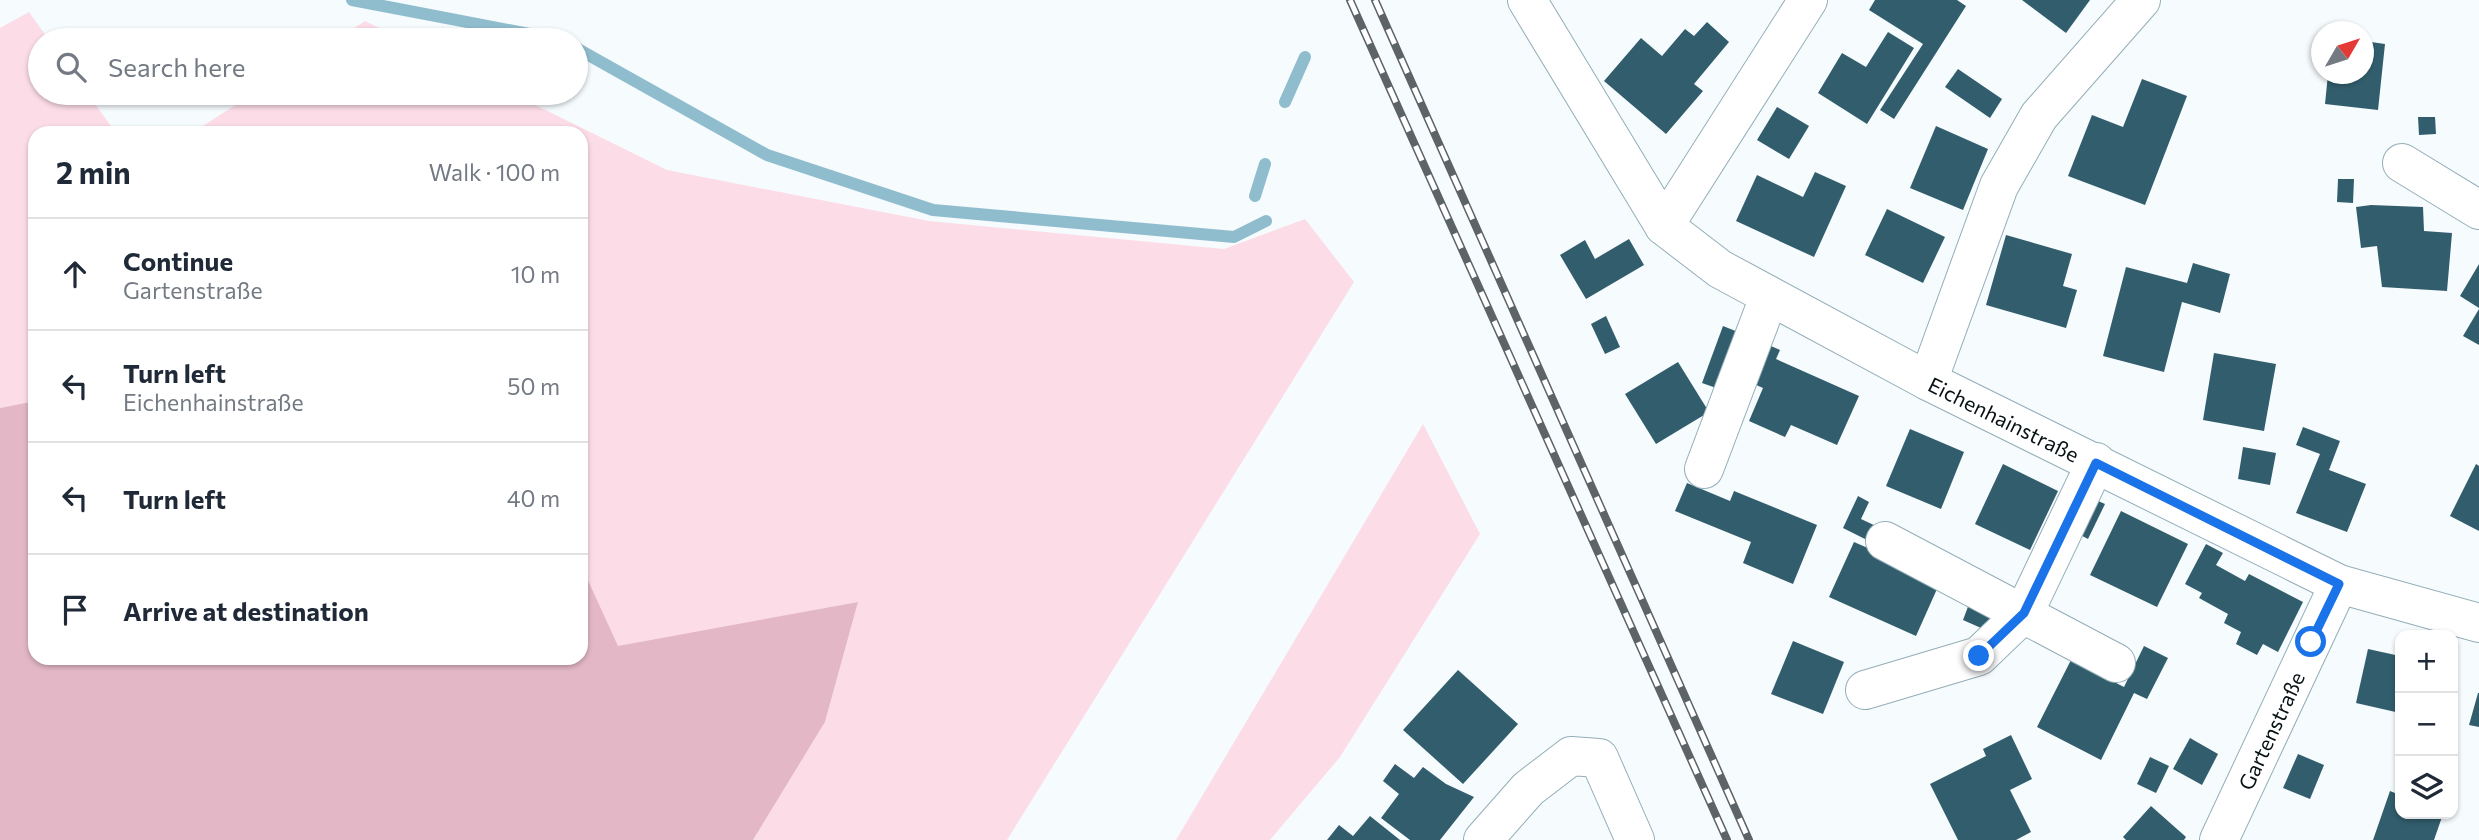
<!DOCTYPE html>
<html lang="en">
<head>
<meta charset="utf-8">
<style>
	:root { --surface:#fff; --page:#f2f2f3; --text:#1f2937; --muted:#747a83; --line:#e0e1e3 }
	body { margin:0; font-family:Commissioner,sans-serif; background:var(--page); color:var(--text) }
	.controls { position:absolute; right:21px; bottom:21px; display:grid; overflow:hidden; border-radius:14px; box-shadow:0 2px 5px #0004 }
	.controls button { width:63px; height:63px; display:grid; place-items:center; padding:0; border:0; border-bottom:2px solid var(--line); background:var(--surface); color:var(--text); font:35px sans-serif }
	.compass { position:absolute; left:2311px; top:21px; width:63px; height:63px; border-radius:50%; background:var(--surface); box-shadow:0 2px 5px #0004; rotate:51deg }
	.stop { position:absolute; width:21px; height:21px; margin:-16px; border:5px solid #1a73e8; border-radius:50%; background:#fff }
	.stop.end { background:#1a73e8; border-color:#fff; box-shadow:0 2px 7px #0008 }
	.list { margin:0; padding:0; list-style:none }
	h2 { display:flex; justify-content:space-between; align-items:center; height:91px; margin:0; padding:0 28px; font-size:30px }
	h2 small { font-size:23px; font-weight:400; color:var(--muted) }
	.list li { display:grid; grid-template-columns:46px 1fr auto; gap:21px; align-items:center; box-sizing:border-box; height:112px; padding:0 28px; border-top:2px solid var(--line) }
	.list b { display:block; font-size:26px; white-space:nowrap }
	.list p { margin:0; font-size:23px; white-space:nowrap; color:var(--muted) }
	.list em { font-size:23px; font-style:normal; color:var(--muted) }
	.icon { flex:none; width:38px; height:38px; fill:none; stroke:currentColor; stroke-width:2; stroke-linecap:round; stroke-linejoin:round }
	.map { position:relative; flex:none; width:2479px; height:840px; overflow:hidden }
	.search { position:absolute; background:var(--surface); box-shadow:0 2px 5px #0004; left:28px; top:28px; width:560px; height:77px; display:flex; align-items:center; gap:18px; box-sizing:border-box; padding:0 24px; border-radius:38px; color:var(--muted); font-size:26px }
	.panel { position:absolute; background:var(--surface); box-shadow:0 2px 5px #0004; left:28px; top:126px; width:560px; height:539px; border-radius:21px }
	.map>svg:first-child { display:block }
	.green { fill:#fcdde7 }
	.forest { fill:#e3b7c6 }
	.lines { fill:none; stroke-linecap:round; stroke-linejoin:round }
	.stream { stroke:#90bdcd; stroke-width:12 }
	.building { fill:#325d6c }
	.minor-casing { stroke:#93aeb8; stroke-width:40 }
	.minor { stroke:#fff; stroke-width:38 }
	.rail-casing { stroke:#5c6467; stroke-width:8 }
	.rail { stroke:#fff; stroke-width:5; stroke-dasharray:16; stroke-linecap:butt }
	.route { stroke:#1a73e8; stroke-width:9 }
	.labels { text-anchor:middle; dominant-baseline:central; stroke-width:7; stroke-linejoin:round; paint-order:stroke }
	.street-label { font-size:21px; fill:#071114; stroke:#fff }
</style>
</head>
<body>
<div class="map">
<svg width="2479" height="840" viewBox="0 0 2479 840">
	<rect width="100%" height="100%" fill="#f6fbfe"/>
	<g class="green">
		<polygon points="29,12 49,40 40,40 40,93 87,93 116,133 35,133 35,401 0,408 0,28"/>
		<polygon points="365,21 404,40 336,40"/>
		<polygon points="254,93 511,93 667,170 929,221 1224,249 1305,219 1354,282 1007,840 753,840 825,722 858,602 618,647 581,565 581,133 192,133"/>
		<polygon points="1423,424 1480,534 1340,757 1270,840 1176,840"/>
	</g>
	<polygon class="forest" points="35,401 35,658 581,658 581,565 618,646 858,602 825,722 753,840 0,840 0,408"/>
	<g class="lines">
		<g class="stream">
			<polyline points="352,0 561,40"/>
			<polyline points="576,48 767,155 933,210 1234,237 1266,221"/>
			<polyline points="1285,102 1305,57"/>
			<polyline points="1255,196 1265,164"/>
		</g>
	</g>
	<g class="building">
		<polygon points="1875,0 1957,0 1966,6 1894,119 1880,110 1923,44 1869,10"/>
		<polygon points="2022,0 2090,0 2066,33"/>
		<polygon points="1707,22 1729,42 1694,84 1703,91 1666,134 1604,81 1641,38 1662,56 1685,29 1694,36"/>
		<polygon points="1888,32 1914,48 1867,124 1818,93 1842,53 1866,67"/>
		<polygon points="2364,41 2385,44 2378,110 2325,104 2328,74 2364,74"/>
		<polygon points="1958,69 2002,99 1990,118 1945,87"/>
		<polygon points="2142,79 2187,96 2145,205 2068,176 2092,115 2123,127"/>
		<polygon points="1777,107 1809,126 1789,159 1757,140"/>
		<polygon points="2418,117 2435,117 2436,134 2419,135"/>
		<polygon points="1936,126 1988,149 1963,210 1910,188"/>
		<polygon points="1815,172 1846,186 1814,257 1736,221 1757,175 1803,197"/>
		<polygon points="2338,179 2354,179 2353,203 2337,202"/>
		<polygon points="2371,205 2423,207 2424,231 2452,233 2447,291 2382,287 2377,246 2361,248 2356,207"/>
		<polygon points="1887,209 1945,237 1923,283 1865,255"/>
		<polygon points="2006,235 2072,254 2063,286 2077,290 2066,328 1986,305"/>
		<polygon points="1629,239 1644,265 1586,299 1560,255 1585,240 1595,259"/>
		<polygon points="2193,263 2230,274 2220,313 2182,302 2164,372 2103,356 2126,267 2187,283"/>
		<polygon points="2479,264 2479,308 2460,296"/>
		<polygon points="2479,309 2479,345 2463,336"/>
		<polygon points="1606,316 1620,347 1605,354 1591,324"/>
		<polygon points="1723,326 1743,334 1722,390 1702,383"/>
		<polygon points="1762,342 1780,350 1776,359 1859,396 1837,445 1791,425 1785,437 1749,421 1763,388 1745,380"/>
		<polygon points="2214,353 2276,364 2264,431 2203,420"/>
		<polygon points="1678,362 1709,412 1656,444 1625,394"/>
		<polygon points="2303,427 2340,441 2329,470 2366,484 2347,532 2296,513 2320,454 2296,445"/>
		<polygon points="1910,429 1964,452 1941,509 1886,486"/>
		<polygon points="2243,447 2276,453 2270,485 2238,479"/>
		<polygon points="2003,464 2058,491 2030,550 1975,524"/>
		<polygon points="2476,464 2479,466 2479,531 2450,516"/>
		<polygon points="1687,483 1730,501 1734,491 1817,525 1793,584 1743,563 1751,542 1675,511"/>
		<polygon points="1858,496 1869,502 1861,519 1878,527 1871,542 1843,528"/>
		<polygon points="2089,497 2105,504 2088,539 2073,531"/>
		<polygon points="2121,511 2188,544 2157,607 2090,575"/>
		<polygon points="1854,542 1941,580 1916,636 1829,597"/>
		<polygon points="2206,544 2223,553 2216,565 2245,581 2249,574 2303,602 2278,652 2263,644 2257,655 2236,644 2241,632 2224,623 2228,614 2199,598 2202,593 2185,584"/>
		<polygon points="1969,604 1997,616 1990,632 1963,620"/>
		<polygon points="1793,641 1844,662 1823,714 1771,694"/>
		<polygon points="2144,646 2168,658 2147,699 2134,693 2101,760 2037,727 2071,660 2124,687"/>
		<polygon points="2368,649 2400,656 2400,713 2356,703"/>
		<polygon points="1458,670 1518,724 1463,784 1403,730"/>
		<polygon points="2478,693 2479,693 2479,727 2469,725"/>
		<polygon points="2011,735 2032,779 2010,790 2031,832 2016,840 1958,840 1930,784 1986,756 1983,749"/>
		<polygon points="2190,738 2218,754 2202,785 2173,769"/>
		<polygon points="2298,754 2324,765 2310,799 2283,788"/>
		<polygon points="2150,757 2169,766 2156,793 2137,784"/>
		<polygon points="1395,764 1414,778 1423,767 1446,784 1474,797 1440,840 1410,840 1381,818 1399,794 1383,781"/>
		<polygon points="2390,791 2400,795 2400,814 2443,814 2434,840 2373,840"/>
		<polygon points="2151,806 2186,837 2184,840 2126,840 2123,837"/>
		<polygon points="1370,816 1400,840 1327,840 1339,825 1353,836"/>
	</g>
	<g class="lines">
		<defs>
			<g id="minor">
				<path id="s1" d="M1527,0L1664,226L1720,269L1928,381L2339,584L2479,623"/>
				<polyline points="2402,163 2479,210"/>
				<polyline points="1664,226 1808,0"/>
				<polyline points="1928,381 1999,186 2039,116 2141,0"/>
				<polyline points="1704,469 1769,297"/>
				<polyline points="1885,541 2116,663"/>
				<polyline points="1865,690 1979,656 2024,613 2096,462"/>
				<polyline points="1483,840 1528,789 1571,756 1599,758 1635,840"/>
				<path id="s2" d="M2219,840L2339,584"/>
			</g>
		</defs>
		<use href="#minor" class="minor-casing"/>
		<use href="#minor" class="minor"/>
		<defs>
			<g id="rail">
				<polyline points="1350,0 1727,840"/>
				<polyline points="1375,0 1749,840"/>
			</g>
		</defs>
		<use href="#rail" class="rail-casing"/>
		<use href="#rail" class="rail"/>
	</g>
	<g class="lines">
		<polyline class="route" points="1979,656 2024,613 2096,463 2339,584 2311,642"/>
	</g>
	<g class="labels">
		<g class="street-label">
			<text stroke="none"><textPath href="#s1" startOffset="656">Eichenhainstraße</textPath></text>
			<text stroke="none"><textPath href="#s2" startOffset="121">Gartenstraße</textPath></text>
		</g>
	</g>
</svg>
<div class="controls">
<button>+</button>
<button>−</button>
<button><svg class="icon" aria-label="layers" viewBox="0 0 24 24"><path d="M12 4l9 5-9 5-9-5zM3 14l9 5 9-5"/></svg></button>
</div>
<svg class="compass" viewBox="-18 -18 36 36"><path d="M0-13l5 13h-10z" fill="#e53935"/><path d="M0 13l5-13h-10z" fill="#747a83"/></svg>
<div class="stop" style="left:2311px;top:642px"></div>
<div class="stop end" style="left:1979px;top:656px"></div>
<div class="search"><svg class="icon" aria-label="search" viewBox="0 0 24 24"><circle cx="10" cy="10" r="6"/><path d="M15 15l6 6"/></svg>Search here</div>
<section class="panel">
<h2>2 min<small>Walk · 100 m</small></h2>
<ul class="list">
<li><svg class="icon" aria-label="ahead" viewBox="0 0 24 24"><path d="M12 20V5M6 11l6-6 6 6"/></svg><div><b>Continue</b><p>Gartenstraße</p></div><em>10 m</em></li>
<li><svg class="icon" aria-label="left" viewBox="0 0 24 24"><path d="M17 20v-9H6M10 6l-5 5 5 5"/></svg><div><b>Turn left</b><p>Eichenhainstraße</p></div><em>50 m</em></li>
<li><svg class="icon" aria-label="left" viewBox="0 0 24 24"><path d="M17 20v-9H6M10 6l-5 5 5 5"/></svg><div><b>Turn left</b></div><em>40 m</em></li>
<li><svg class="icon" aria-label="arrive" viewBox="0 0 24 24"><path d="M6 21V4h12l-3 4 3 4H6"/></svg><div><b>Arrive at destination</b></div></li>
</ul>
</section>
</div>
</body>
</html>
